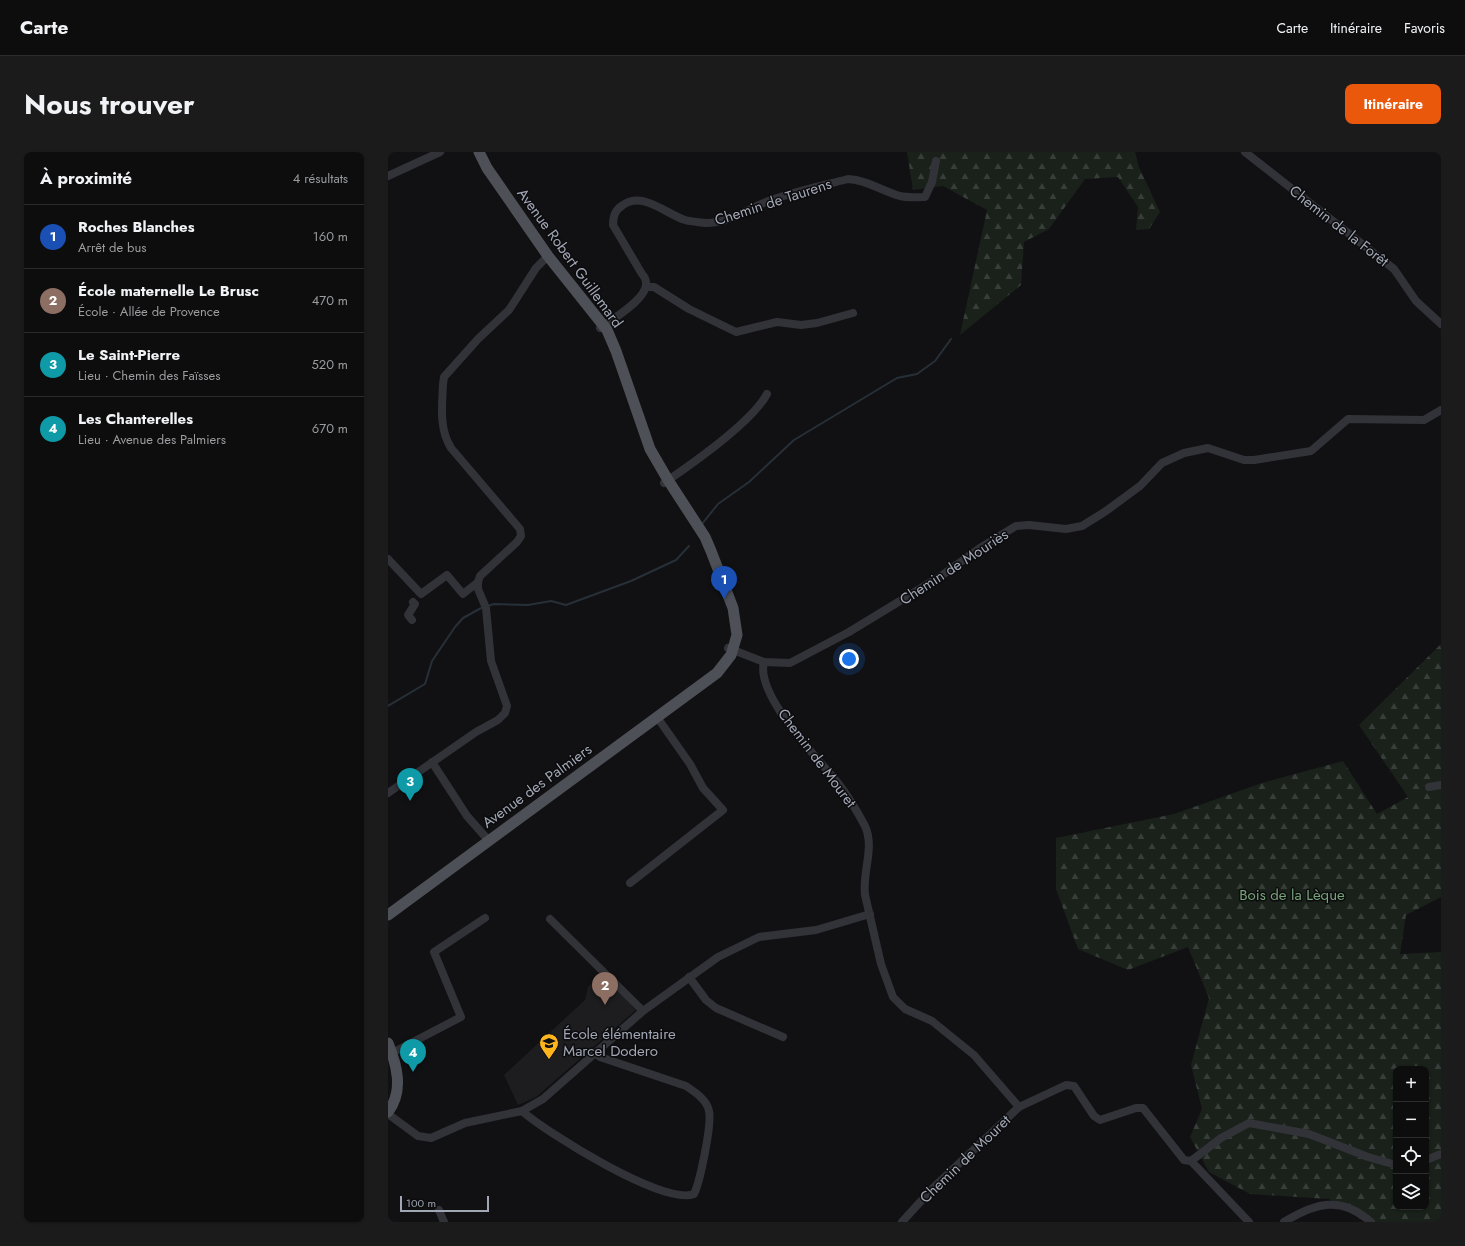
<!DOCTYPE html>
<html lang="fr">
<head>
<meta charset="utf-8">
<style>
	:root { --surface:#0d0d0e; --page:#1b1b1c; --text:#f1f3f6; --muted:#9a9c9e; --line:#2d2d2e; --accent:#ea580c }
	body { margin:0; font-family:Jost,sans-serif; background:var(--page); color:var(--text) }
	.controls { position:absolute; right:12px; bottom:12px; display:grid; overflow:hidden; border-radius:8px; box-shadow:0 1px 3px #0004 }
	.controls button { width:36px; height:36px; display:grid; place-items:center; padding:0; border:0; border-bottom:1px solid var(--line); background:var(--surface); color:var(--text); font:20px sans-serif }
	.scale { position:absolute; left:12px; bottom:10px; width:89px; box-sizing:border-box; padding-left:4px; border:2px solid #a1a7b5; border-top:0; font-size:11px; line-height:14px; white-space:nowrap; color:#a1a7b5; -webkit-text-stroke:3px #0c0c0e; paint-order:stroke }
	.you { position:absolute; left:461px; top:507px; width:14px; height:14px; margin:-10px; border:3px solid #fff; border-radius:50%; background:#1a73e8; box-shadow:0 0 0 6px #1a73e833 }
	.badge { display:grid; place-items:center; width:26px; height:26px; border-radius:50%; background:var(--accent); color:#fff; font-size:13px; font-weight:700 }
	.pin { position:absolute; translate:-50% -33px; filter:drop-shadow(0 1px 2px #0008) }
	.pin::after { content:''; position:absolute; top:21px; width:14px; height:12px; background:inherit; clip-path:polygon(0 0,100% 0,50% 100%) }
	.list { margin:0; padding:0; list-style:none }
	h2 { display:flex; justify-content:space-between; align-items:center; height:52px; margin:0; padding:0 16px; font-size:17px }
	h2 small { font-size:13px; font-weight:400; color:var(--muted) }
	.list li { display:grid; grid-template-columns:26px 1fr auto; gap:12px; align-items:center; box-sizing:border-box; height:64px; padding:0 16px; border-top:1px solid var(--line) }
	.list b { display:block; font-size:15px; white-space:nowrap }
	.list p { margin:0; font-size:13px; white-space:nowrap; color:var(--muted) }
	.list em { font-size:13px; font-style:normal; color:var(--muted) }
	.icon { flex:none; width:22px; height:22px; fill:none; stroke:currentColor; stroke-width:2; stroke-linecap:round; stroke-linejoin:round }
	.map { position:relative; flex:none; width:1053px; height:1070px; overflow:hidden; border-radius:8px }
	header { display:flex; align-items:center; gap:24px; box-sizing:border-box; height:56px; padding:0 20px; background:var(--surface); border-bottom:1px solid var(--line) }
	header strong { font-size:19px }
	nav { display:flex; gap:22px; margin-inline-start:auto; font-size:14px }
	.intro { display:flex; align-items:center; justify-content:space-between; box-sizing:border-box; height:96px; padding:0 24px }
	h1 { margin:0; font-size:28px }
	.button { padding:10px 18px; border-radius:8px; background:var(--accent); color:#fff; font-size:14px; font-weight:700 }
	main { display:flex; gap:24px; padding:0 24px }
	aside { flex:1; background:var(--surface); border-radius:8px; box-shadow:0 1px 3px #0004 }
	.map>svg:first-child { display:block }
	.built { fill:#1d1d20 }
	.forest { fill:url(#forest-firs); fill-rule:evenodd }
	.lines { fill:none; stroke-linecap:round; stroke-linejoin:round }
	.stream { stroke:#273038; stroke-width:2 }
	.minor { stroke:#323338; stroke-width:8 }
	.major { stroke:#4e5058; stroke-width:11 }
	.labels { text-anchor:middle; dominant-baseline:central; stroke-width:3; stroke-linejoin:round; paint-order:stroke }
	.street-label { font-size:15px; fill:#a1a7b5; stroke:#0c0c0e }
	.park-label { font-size:15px; fill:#76a279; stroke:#0c0c0e }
	.poi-label { font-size:15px; fill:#a1a7b5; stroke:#0c0c0e; text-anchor:start }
</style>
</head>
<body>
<header>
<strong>Carte</strong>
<nav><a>Carte</a><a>Itinéraire</a><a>Favoris</a></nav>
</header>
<div class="intro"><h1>Nous trouver</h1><a class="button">Itinéraire</a></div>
<main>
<aside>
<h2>À proximité<small>4 résultats</small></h2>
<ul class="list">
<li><span class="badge" style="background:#1a4fb4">1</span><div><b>Roches Blanches</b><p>Arrêt de bus</p></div><em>160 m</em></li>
<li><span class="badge" style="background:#8d6e63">2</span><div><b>École maternelle Le Brusc</b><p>École · Allée de Provence</p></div><em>470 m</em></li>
<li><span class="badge" style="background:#0f9aa8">3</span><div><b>Le Saint-Pierre</b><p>Lieu · Chemin des Faïsses</p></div><em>520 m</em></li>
<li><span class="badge" style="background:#0f9aa8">4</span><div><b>Les Chanterelles</b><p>Lieu · Avenue des Palmiers</p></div><em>670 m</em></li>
</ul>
</aside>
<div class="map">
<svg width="1053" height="1070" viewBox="0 0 1053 1070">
	<defs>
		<pattern id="forest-firs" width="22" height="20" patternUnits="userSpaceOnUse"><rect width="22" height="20" fill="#19211a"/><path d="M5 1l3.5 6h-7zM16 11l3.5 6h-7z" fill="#373e39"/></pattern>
	</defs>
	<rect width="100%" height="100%" fill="#111113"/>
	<polygon class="built" points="213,822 248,858 148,945 130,953 116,923 197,848 200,835"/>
	<g class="forest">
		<polygon points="519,0 747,0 751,15 772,60 761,77 748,78 750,55 730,25 697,27 661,77 636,90 633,133 572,183 599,58 555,34 525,38"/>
		<path d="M1053,492V745L1018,763L1012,802L1053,800V1070H977L941,1047L862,1042L821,1020L802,985L814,957L803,913L821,846L800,795L740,818L690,797L668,737V686L786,662L874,631L955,609L989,662L1020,645L971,573ZM1008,917H1038V1055H1008Z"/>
	</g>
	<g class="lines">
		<g class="stream">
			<polyline points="314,372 330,352 361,330 406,288 509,226 529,222 547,209 563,187"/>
			<polyline points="100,454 106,452 140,453 163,449 178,453 243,429 288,408 301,394"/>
			<polyline points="0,554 37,532 44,509 67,475 75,466 95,455"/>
		</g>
		<g class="minor">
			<polyline points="857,0 1006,117 1028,149 1053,172"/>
			<polyline points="0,24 52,0"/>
			<polyline points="258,135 266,135 301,157 348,180 389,170 413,173 429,171 465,161"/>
			<path d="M212,176C224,168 260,146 258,131C258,128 256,124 254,122L225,73C225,64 227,58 235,53C255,39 278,62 297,68C303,70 312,70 318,71C341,71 358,58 378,50C404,40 433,34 460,27C479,28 494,39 512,44C520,46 528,45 537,45L544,30L548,9"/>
			<path d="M276,331C304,312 364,270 379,242"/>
			<polyline points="0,407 33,442 59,423 75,442 90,430"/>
			<polyline points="24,468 20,463 27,452 25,450"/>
			<polyline points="340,496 376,510 402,511 461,480 553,424 592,396 628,374 641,373 678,377 694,374 718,359 752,334 774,311 796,301 820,296 856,308 866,308 923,299 960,267 1036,268 1053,258"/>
			<path d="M376,510C367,543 429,605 450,631C460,644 469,659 477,674C487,696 474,720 477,743L493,812L505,845L517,857L544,869L586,903L631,955L543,1038L514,1070"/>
			<polyline points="44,610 79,664 101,689"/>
			<polyline points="1041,635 1053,633"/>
			<path d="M0,641L88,580L110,568L117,561L119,554L103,509L98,456L90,437V430L92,424L129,390L133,384L132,377L63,296C51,277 54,254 55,232L56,225L90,187L121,158L148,116L160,104"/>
			<polyline points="242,731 335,658 315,636 302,612 269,565"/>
			<polyline points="162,767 255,859"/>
			<polyline points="301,825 318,848 328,856 395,885"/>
			<polyline points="4,901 73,865 46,800 97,766"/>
			<polyline points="631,955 678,933 686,934 706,964 712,968 748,956 755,956 796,1008 803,1009 833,986 861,971 921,982 980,1005 1008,1013"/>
			<path d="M134,959C159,981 276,1054 306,1042C312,1030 324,972 321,959C319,948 307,940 298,934L212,905L207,901"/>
			<polyline points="0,962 30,984 43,986 77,971 134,959 155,947 255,859 330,805 371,785 428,778 482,762"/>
			<polyline points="1038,1008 1053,1002"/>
			<polyline points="803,1009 861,1070"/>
			<polyline points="51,1058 56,1070"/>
			<path d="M896,1070C927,1051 953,1043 983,1070"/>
		</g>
		<g class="major">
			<polyline points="0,763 329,521 343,503 349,483 345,456 323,399 317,385 280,328 262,297 228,199 219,178 160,104 99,16 91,0"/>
			<path d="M0,891C9,913 16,939 0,960"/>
		</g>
	</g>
	<defs>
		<symbol id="school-pin" viewBox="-11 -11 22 30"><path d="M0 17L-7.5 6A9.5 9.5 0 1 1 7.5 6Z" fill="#ffb51d" stroke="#0c0c0e"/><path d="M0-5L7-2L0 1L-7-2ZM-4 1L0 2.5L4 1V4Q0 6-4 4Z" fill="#111"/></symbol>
	</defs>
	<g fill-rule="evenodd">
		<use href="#school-pin" x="150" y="880" width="22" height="30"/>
	</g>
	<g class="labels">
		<g class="street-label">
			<text transform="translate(385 50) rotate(-18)">Chemin de Taurens</text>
			<text transform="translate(951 74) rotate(38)">Chemin de la Forêt</text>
			<text transform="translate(182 106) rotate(54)">Avenue Robert Guillemard</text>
			<text transform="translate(566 415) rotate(-33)">Chemin de Mouriès</text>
			<text transform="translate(429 606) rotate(53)">Chemin de Mouret</text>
			<text transform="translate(149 634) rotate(-36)">Avenue des Palmiers</text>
			<text transform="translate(577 1007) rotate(-44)">Chemin de Mouret</text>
		</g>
		<g class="park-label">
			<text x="904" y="743">Bois de la Lèque</text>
		</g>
		<g class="poi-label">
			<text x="175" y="882">École élémentaire<tspan x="175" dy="17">Marcel Dodero</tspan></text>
		</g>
	</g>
</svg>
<div class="controls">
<button>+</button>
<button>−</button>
<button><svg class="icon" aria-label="locate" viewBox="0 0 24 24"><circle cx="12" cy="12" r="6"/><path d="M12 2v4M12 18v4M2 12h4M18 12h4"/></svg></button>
<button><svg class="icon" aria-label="layers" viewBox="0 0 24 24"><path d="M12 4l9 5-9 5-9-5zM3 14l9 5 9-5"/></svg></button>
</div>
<div class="scale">100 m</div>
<div class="you"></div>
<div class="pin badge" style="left:336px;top:447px;background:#1a4fb4">1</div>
<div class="pin badge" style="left:217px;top:853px;background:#8d6e63">2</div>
<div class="pin badge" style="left:22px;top:649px;background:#0f9aa8">3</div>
<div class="pin badge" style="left:25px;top:920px;background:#0f9aa8">4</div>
</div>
</main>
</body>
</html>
